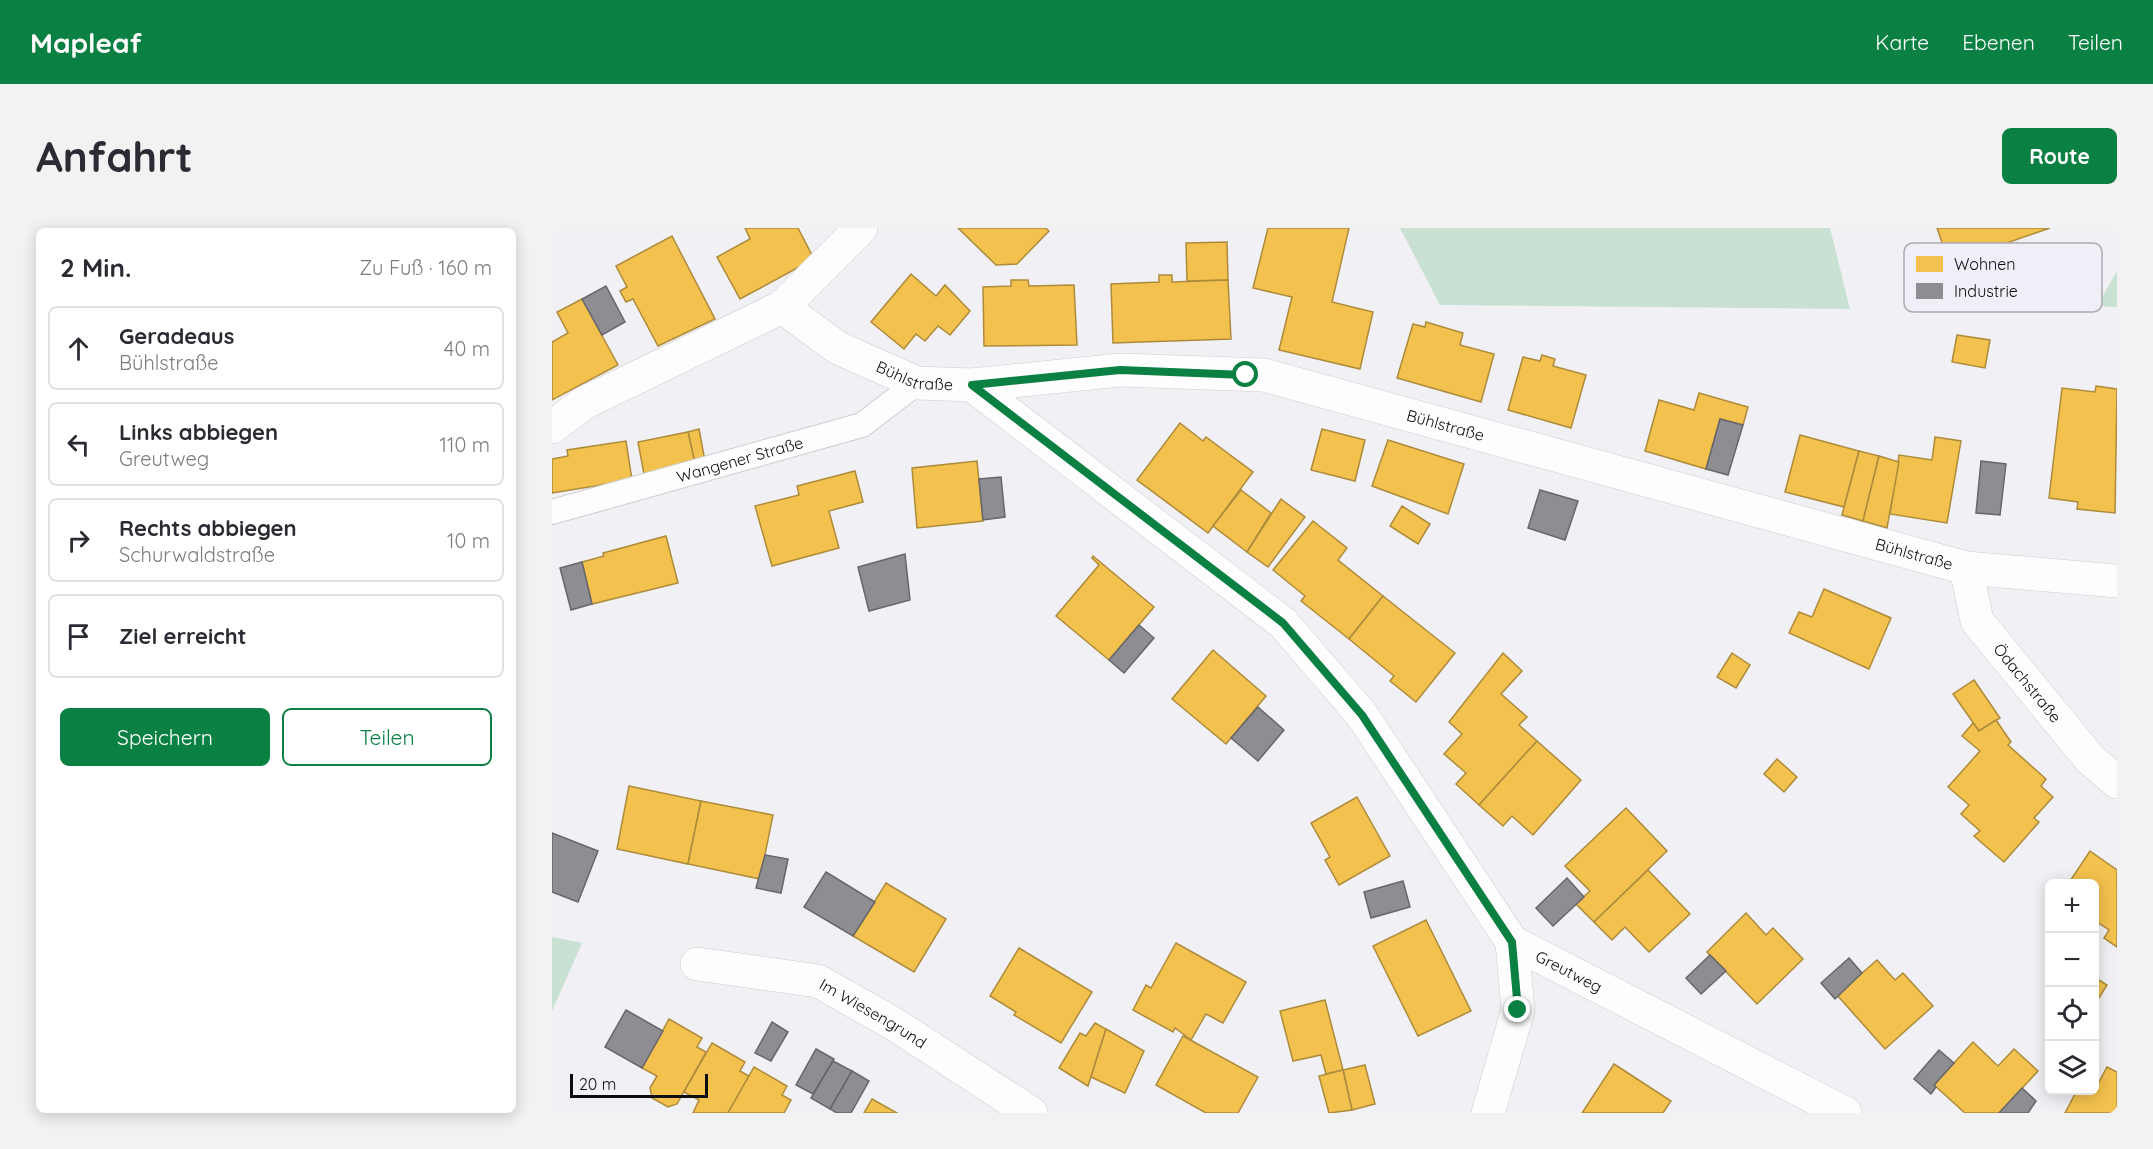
<!DOCTYPE html>
<html lang="de">
<head>
<meta charset="utf-8">
<style>
	:root { --surface:#fff; --page:#f2f2f3; --text:#2b2b33; --muted:#7c7c81; --line:#e1e1e2; --accent:#0b8043 }
	body { margin:0; font-family:Quicksand,sans-serif; background:var(--page); color:var(--text) }
	.controls { position:absolute; right:18px; bottom:18px; display:grid; overflow:hidden; border-radius:9px; box-shadow:0 3px 15px #0003 }
	.controls button { width:54px; height:54px; display:grid; place-items:center; padding:0; border:0; border-bottom:2px solid var(--line); background:var(--surface); color:var(--text); font:30px sans-serif }
	.scale { position:absolute; left:18px; bottom:15px; width:138px; box-sizing:border-box; padding-left:6px; border:3px solid #0d0c0e; border-top:0; font-size:16px; line-height:21px; white-space:nowrap; color:#0d0c0e; -webkit-text-stroke:4px #f0eef6; paint-order:stroke }
	.stop { position:absolute; width:18px; height:18px; margin:-14px; border:4px solid #0b8043; border-radius:50%; background:#fff }
	.stop.end { background:#0b8043; border-color:#fff; box-shadow:0 2px 6px #0008 }
	.list { margin:0; padding:0; list-style:none }
	h2 { display:flex; justify-content:space-between; align-items:center; height:78px; margin:0; padding:0 24px; font-size:26px }
	h2 small { font-size:20px; font-weight:400; color:var(--muted) }
	.list li { display:grid; grid-template-columns:39px 1fr auto; gap:18px; align-items:center; box-sizing:border-box; height:84px; margin:0 12px 12px; padding:0 12px; border:2px solid var(--line); border-radius:9px }
	.list b { display:block; font-size:22px; white-space:nowrap }
	.list p { margin:0; font-size:20px; white-space:nowrap; color:var(--muted) }
	.list em { font-size:20px; font-style:normal; color:var(--muted) }
	.actions { display:flex; gap:12px; padding:18px 24px }
	.actions a { flex:1; padding:14px 0; border:2px solid var(--accent); border-radius:9px; text-align:center; font-size:21px; color:var(--accent) }
	.actions .main { background:var(--accent); color:#fff }
	.icon { flex:none; width:33px; height:33px; fill:none; stroke:currentColor; stroke-width:2; stroke-linecap:round; stroke-linejoin:round }
	.map { position:relative; flex:none; width:1565px; height:885px; overflow:hidden; border-radius:9px }
	header { display:flex; align-items:center; gap:36px; box-sizing:border-box; height:84px; padding:0 30px; background:var(--accent); color:#fff }
	header strong { font-size:28px }
	nav { display:flex; gap:33px; margin-inline-start:auto; font-size:21px }
	.intro { display:flex; align-items:center; justify-content:space-between; box-sizing:border-box; height:144px; padding:0 36px }
	h1 { margin:0; font-size:42px }
	.button { padding:15px 27px; border-radius:9px; background:var(--accent); color:#fff; font-size:21px; font-weight:700 }
	main { display:flex; gap:36px; padding:0 36px }
	aside { flex:1; background:var(--surface); border-radius:9px; box-shadow:0 3px 15px #0003 }
	.map>svg:first-child { display:block }
	.green { fill:#c8e1d2 }
	.homes { fill:#f2c14e; stroke:#ad8b3b; stroke-width:1.5 }
	.industry { fill:#8d8d92; stroke:#67666a; stroke-width:1.5 }
	.lines { fill:none; stroke-linecap:round; stroke-linejoin:round }
	.service-casing { stroke:#cdccd0; stroke-width:26 }
	.minor-casing { stroke:#cdccd0; stroke-width:34 }
	.service { stroke:#fdfdfd; stroke-width:24 }
	.minor { stroke:#fdfdfd; stroke-width:33 }
	.route { stroke:#0b8043; stroke-width:8 }
	.labels { text-anchor:middle; dominant-baseline:central; stroke-width:6; stroke-linejoin:round; paint-order:stroke }
	.street-label { font-size:16px; fill:#0d0c0e; stroke:#f0eef6 }
	.key { fill:#f0eef6; stroke:#acaab0; stroke-width:1.5 }
	.key-label { font-size:16px; fill:#0d0c0e }
</style>
</head>
<body>
<header>
<strong>Mapleaf</strong>
<nav><a>Karte</a><a>Ebenen</a><a>Teilen</a></nav>
</header>
<div class="intro"><h1>Anfahrt</h1><a class="button">Route</a></div>
<main>
<aside>
<h2>2 Min.<small>Zu Fuß · 160 m</small></h2>
<ul class="list">
<li><svg class="icon" aria-label="ahead" viewBox="0 0 24 24"><path d="M12 20V5M6 11l6-6 6 6"/></svg><div><b>Geradeaus</b><p>Bühlstraße</p></div><em>40 m</em></li>
<li><svg class="icon" aria-label="left" viewBox="0 0 24 24"><path d="M17 20v-9H6M10 6l-5 5 5 5"/></svg><div><b>Links abbiegen</b><p>Greutweg</p></div><em>110 m</em></li>
<li><svg class="icon" aria-label="right" viewBox="0 0 24 24"><path d="M7 20v-9h11M14 6l5 5-5 5"/></svg><div><b>Rechts abbiegen</b><p>Schurwaldstraße</p></div><em>10 m</em></li>
<li><svg class="icon" aria-label="arrive" viewBox="0 0 24 24"><path d="M6 21V4h12l-3 4 3 4H6"/></svg><div><b>Ziel erreicht</b></div></li>
</ul>
<div class="actions"><a class="main">Speichern</a><a>Teilen</a></div>
</aside>
<div class="map">
<svg width="1565" height="885" viewBox="0 0 1565 885">
	<rect width="100%" height="100%" fill="#f1f0f4"/>
	<g class="green">
		<polygon points="848,0 1278,0 1298,81 888,77"/>
		<polygon points="1565,43 1565,79 1545,78"/>
		<polygon points="0,709 30,715 0,783"/>
	</g>
	<g class="homes">
		<polygon points="193,0 246,0 262,31 188,71 165,29 198,11"/>
		<polygon points="406,0 493,0 497,3 465,36 444,37"/>
		<polygon points="716,0 797,0 780,74 821,84 808,141 727,122 740,69 701,60"/>
		<polygon points="1385,0 1498,0 1397,35"/>
		<polygon points="120,8 163,91 106,118 81,71 74,74 68,63 75,59 64,38"/>
		<polygon points="675,14 676,52 635,53 634,15"/>
		<polygon points="359,46 384,68 393,57 418,83 398,107 386,98 373,113 364,106 352,121 319,94"/>
		<polygon points="607,47 620,47 620,54 676,52 679,111 561,115 559,56 607,54"/>
		<polygon points="459,52 476,52 477,58 522,57 525,117 432,118 431,59 459,58"/>
		<polygon points="30,71 66,137 0,172 0,114 16,105 5,84"/>
		<polygon points="874,94 911,105 908,117 942,126 929,174 845,150 861,96 873,99"/>
		<polygon points="1405,107 1438,112 1433,140 1400,134"/>
		<polygon points="990,127 1003,131 1001,138 1034,147 1019,200 956,182 971,129 988,133"/>
		<polygon points="1544,158 1565,161 1563,285 1525,281 1526,274 1497,270 1510,160 1543,164"/>
		<polygon points="1147,165 1196,179 1191,197 1168,191 1154,241 1093,223 1107,172 1142,182"/>
		<polygon points="628,195 651,213 654,209 701,244 656,305 585,252"/>
		<polygon points="147,201 153,233 143,235 136,204"/>
		<polygon points="770,201 813,212 803,253 759,242"/>
		<polygon points="136,204 143,235 92,246 86,214"/>
		<polygon points="1248,207 1307,223 1292,279 1233,264"/>
		<polygon points="1383,209 1409,213 1395,295 1338,286 1347,227 1380,232"/>
		<polygon points="836,212 912,236 896,286 820,258"/>
		<polygon points="74,213 80,252 0,265 0,231 16,228 15,222"/>
		<polygon points="1307,223 1327,228 1311,293 1290,287"/>
		<polygon points="1327,228 1347,234 1335,300 1311,293"/>
		<polygon points="425,233 431,293 365,300 360,240"/>
		<polygon points="303,243 311,274 277,283 287,320 220,338 203,278 247,267 245,258"/>
		<polygon points="689,262 719,285 695,324 661,298"/>
		<polygon points="729,271 753,289 716,339 695,324"/>
		<polygon points="850,278 878,296 866,316 838,298"/>
		<polygon points="761,293 795,320 786,332 831,368 797,411 749,373 753,368 721,342"/>
		<polygon points="114,308 126,355 40,376 30,334 52,328 51,325"/>
		<polygon points="541,328 602,379 557,432 504,388 547,337 540,330"/>
		<polygon points="1272,361 1339,390 1317,441 1237,405 1247,384 1260,389"/>
		<polygon points="831,368 903,425 864,474 838,453 842,448 797,411"/>
		<polygon points="661,422 714,468 674,516 620,471"/>
		<polygon points="951,425 970,443 949,466 975,489 967,497 985,513 927,577 904,556 914,545 892,526 910,506 897,494"/>
		<polygon points="1180,425 1198,437 1184,460 1165,449"/>
		<polygon points="1422,452 1448,490 1427,503 1401,466"/>
		<polygon points="1444,492 1459,514 1456,517 1494,551 1489,558 1501,569 1482,590 1487,594 1452,634 1422,608 1428,603 1409,586 1417,577 1396,559 1428,523 1410,508 1421,495 1427,503"/>
		<polygon points="985,513 1029,552 981,607 960,588 951,598 927,577"/>
		<polygon points="1225,531 1245,549 1232,564 1212,546"/>
		<polygon points="77,558 149,573 136,636 65,621"/>
		<polygon points="805,569 838,628 787,657 773,632 778,629 759,595"/>
		<polygon points="149,573 221,587 208,651 136,636"/>
		<polygon points="1074,580 1115,623 1042,694 1024,676 1038,663 1013,638"/>
		<polygon points="1538,623 1565,642 1565,719 1552,710 1557,702 1542,692 1542,656 1516,656"/>
		<polygon points="1096,642 1138,686 1097,724 1073,699 1060,712 1042,694"/>
		<polygon points="334,655 394,691 362,744 301,708"/>
		<polygon points="1194,685 1214,707 1221,700 1251,731 1205,776 1155,724"/>
		<polygon points="874,692 919,783 866,808 821,718"/>
		<polygon points="624,715 694,754 671,795 654,786 639,812 623,800 621,804 581,782 594,757 599,760"/>
		<polygon points="467,720 540,764 509,815 462,787 464,784 438,768"/>
		<polygon points="1325,732 1343,752 1351,745 1381,778 1333,821 1285,767"/>
		<polygon points="1542,749 1555,757 1542,778"/>
		<polygon points="773,772 791,842 774,846 769,827 741,833 728,783"/>
		<polygon points="117,791 150,810 145,819 154,824 125,876 116,879 100,870 98,860 105,848 90,840"/>
		<polygon points="543,795 554,801 536,858 507,840 528,805 534,808"/>
		<polygon points="554,801 592,823 573,865 539,849"/>
		<polygon points="631,808 706,849 686,885 654,885 604,857"/>
		<polygon points="1421,814 1446,838 1462,821 1486,843 1447,885 1413,885 1382,857"/>
		<polygon points="160,815 193,834 188,843 197,848 176,885 141,885 147,872 132,864"/>
		<polygon points="1062,836 1119,873 1111,885 1030,885"/>
		<polygon points="813,837 823,876 800,882 791,842"/>
		<polygon points="202,839 235,858 230,867 239,872 232,885 176,885"/>
		<polygon points="1555,839 1565,844 1565,885 1513,885 1525,862 1541,865"/>
		<polygon points="791,842 800,882 777,885 767,848"/>
		<polygon points="320,871 345,885 312,885"/>
	</g>
	<g class="industry">
		<polygon points="54,58 73,94 50,107 30,71"/>
		<polygon points="1168,191 1191,197 1176,247 1154,241"/>
		<polygon points="1429,233 1454,236 1448,287 1424,285"/>
		<polygon points="449,249 453,289 431,292 427,251"/>
		<polygon points="988,262 1026,273 1013,312 976,300"/>
		<polygon points="353,326 358,372 317,383 306,339"/>
		<polygon points="30,334 40,376 19,382 8,340"/>
		<polygon points="587,397 602,410 572,445 557,432"/>
		<polygon points="706,479 732,502 706,533 679,510"/>
		<polygon points="0,605 46,623 26,674 0,664"/>
		<polygon points="213,627 236,631 229,665 204,660"/>
		<polygon points="274,644 323,674 301,708 252,679"/>
		<polygon points="1015,650 1032,669 1001,698 984,680"/>
		<polygon points="851,653 858,679 819,690 812,664"/>
		<polygon points="1158,727 1174,743 1149,766 1134,750"/>
		<polygon points="1297,730 1310,745 1283,771 1269,755"/>
		<polygon points="74,782 111,803 90,840 53,819"/>
		<polygon points="220,794 236,804 219,833 203,825"/>
		<polygon points="264,821 282,831 261,866 244,857"/>
		<polygon points="1387,822 1402,835 1382,857 1384,859 1379,866 1362,851"/>
		<polygon points="281,833 300,843 278,881 259,870"/>
		<polygon points="300,843 317,853 299,885 285,885 278,881"/>
		<polygon points="1470,860 1484,873 1476,885 1447,885"/>
	</g>
	<g class="lines">
		<defs>
			<g id="service">
				<path id="s1" d="M0,284L310,197L365,155"/>
			</g>
			<g id="minor">
				<path id="s2" d="M230,79L286,120L365,155L420,157L568,142L712,147L1414,340L1565,353"/>
				<path id="s3" d="M420,157L731,395L810,487L960,714L1293,885"/>
				<polyline points="0,199 32,175 230,79 309,0"/>
				<path id="s4" d="M1414,340L1425,393L1538,531L1565,554"/>
				<path id="s5" d="M145,736L266,753L342,796L479,885"/>
				<polyline points="936,885 966,782 960,714"/>
			</g>
		</defs>
		<use href="#service" class="service-casing"/>
		<use href="#minor" class="minor-casing"/>
		<use href="#service" class="service"/>
		<use href="#minor" class="minor"/>
	</g>
	<g class="lines">
		<polyline class="route" points="694,147 568,142 420,157 731,395 810,487 960,714 966,782"/>
	</g>
	<g class="labels">
		<g class="street-label">
			<text stroke="none"><textPath href="#s2" startOffset="152">Bühlstraße</textPath></text>
			<text stroke="none"><textPath href="#s2" startOffset="692">Bühlstraße</textPath></text>
			<text stroke="none"><textPath href="#s1" startOffset="195">Wangener Straße</textPath></text>
			<text stroke="none"><textPath href="#s2" startOffset="1178">Bühlstraße</textPath></text>
			<text stroke="none"><textPath href="#s4" startOffset="134">Ödachstraße</textPath></text>
			<text stroke="none"><textPath href="#s3" startOffset="849">Greutweg</textPath></text>
			<text stroke="none"><textPath href="#s5" startOffset="186">Im Wiesengrund</textPath></text>
		</g>
	</g>
	<rect x="1352" y="15" width="198" height="69" rx="9" class="key"/>
	<rect x="1364" y="28" width="27" height="16" fill="#f2c14e"/>
	<rect x="1364" y="55" width="27" height="16" fill="#8d8d92"/>
	<g class="key-label">
		<text x="1402" y="42">Wohnen</text>
		<text x="1402" y="69">Industrie</text>
	</g>
</svg>
<div class="controls">
<button>+</button>
<button>−</button>
<button><svg class="icon" aria-label="locate" viewBox="0 0 24 24"><circle cx="12" cy="12" r="6"/><path d="M12 2v4M12 18v4M2 12h4M18 12h4"/></svg></button>
<button><svg class="icon" aria-label="layers" viewBox="0 0 24 24"><path d="M12 4l9 5-9 5-9-5zM3 14l9 5 9-5"/></svg></button>
</div>
<div class="scale">20 m</div>
<div class="stop" style="left:694px;top:147px"></div>
<div class="stop end" style="left:966px;top:782px"></div>
</div>
</main>
</body>
</html>
